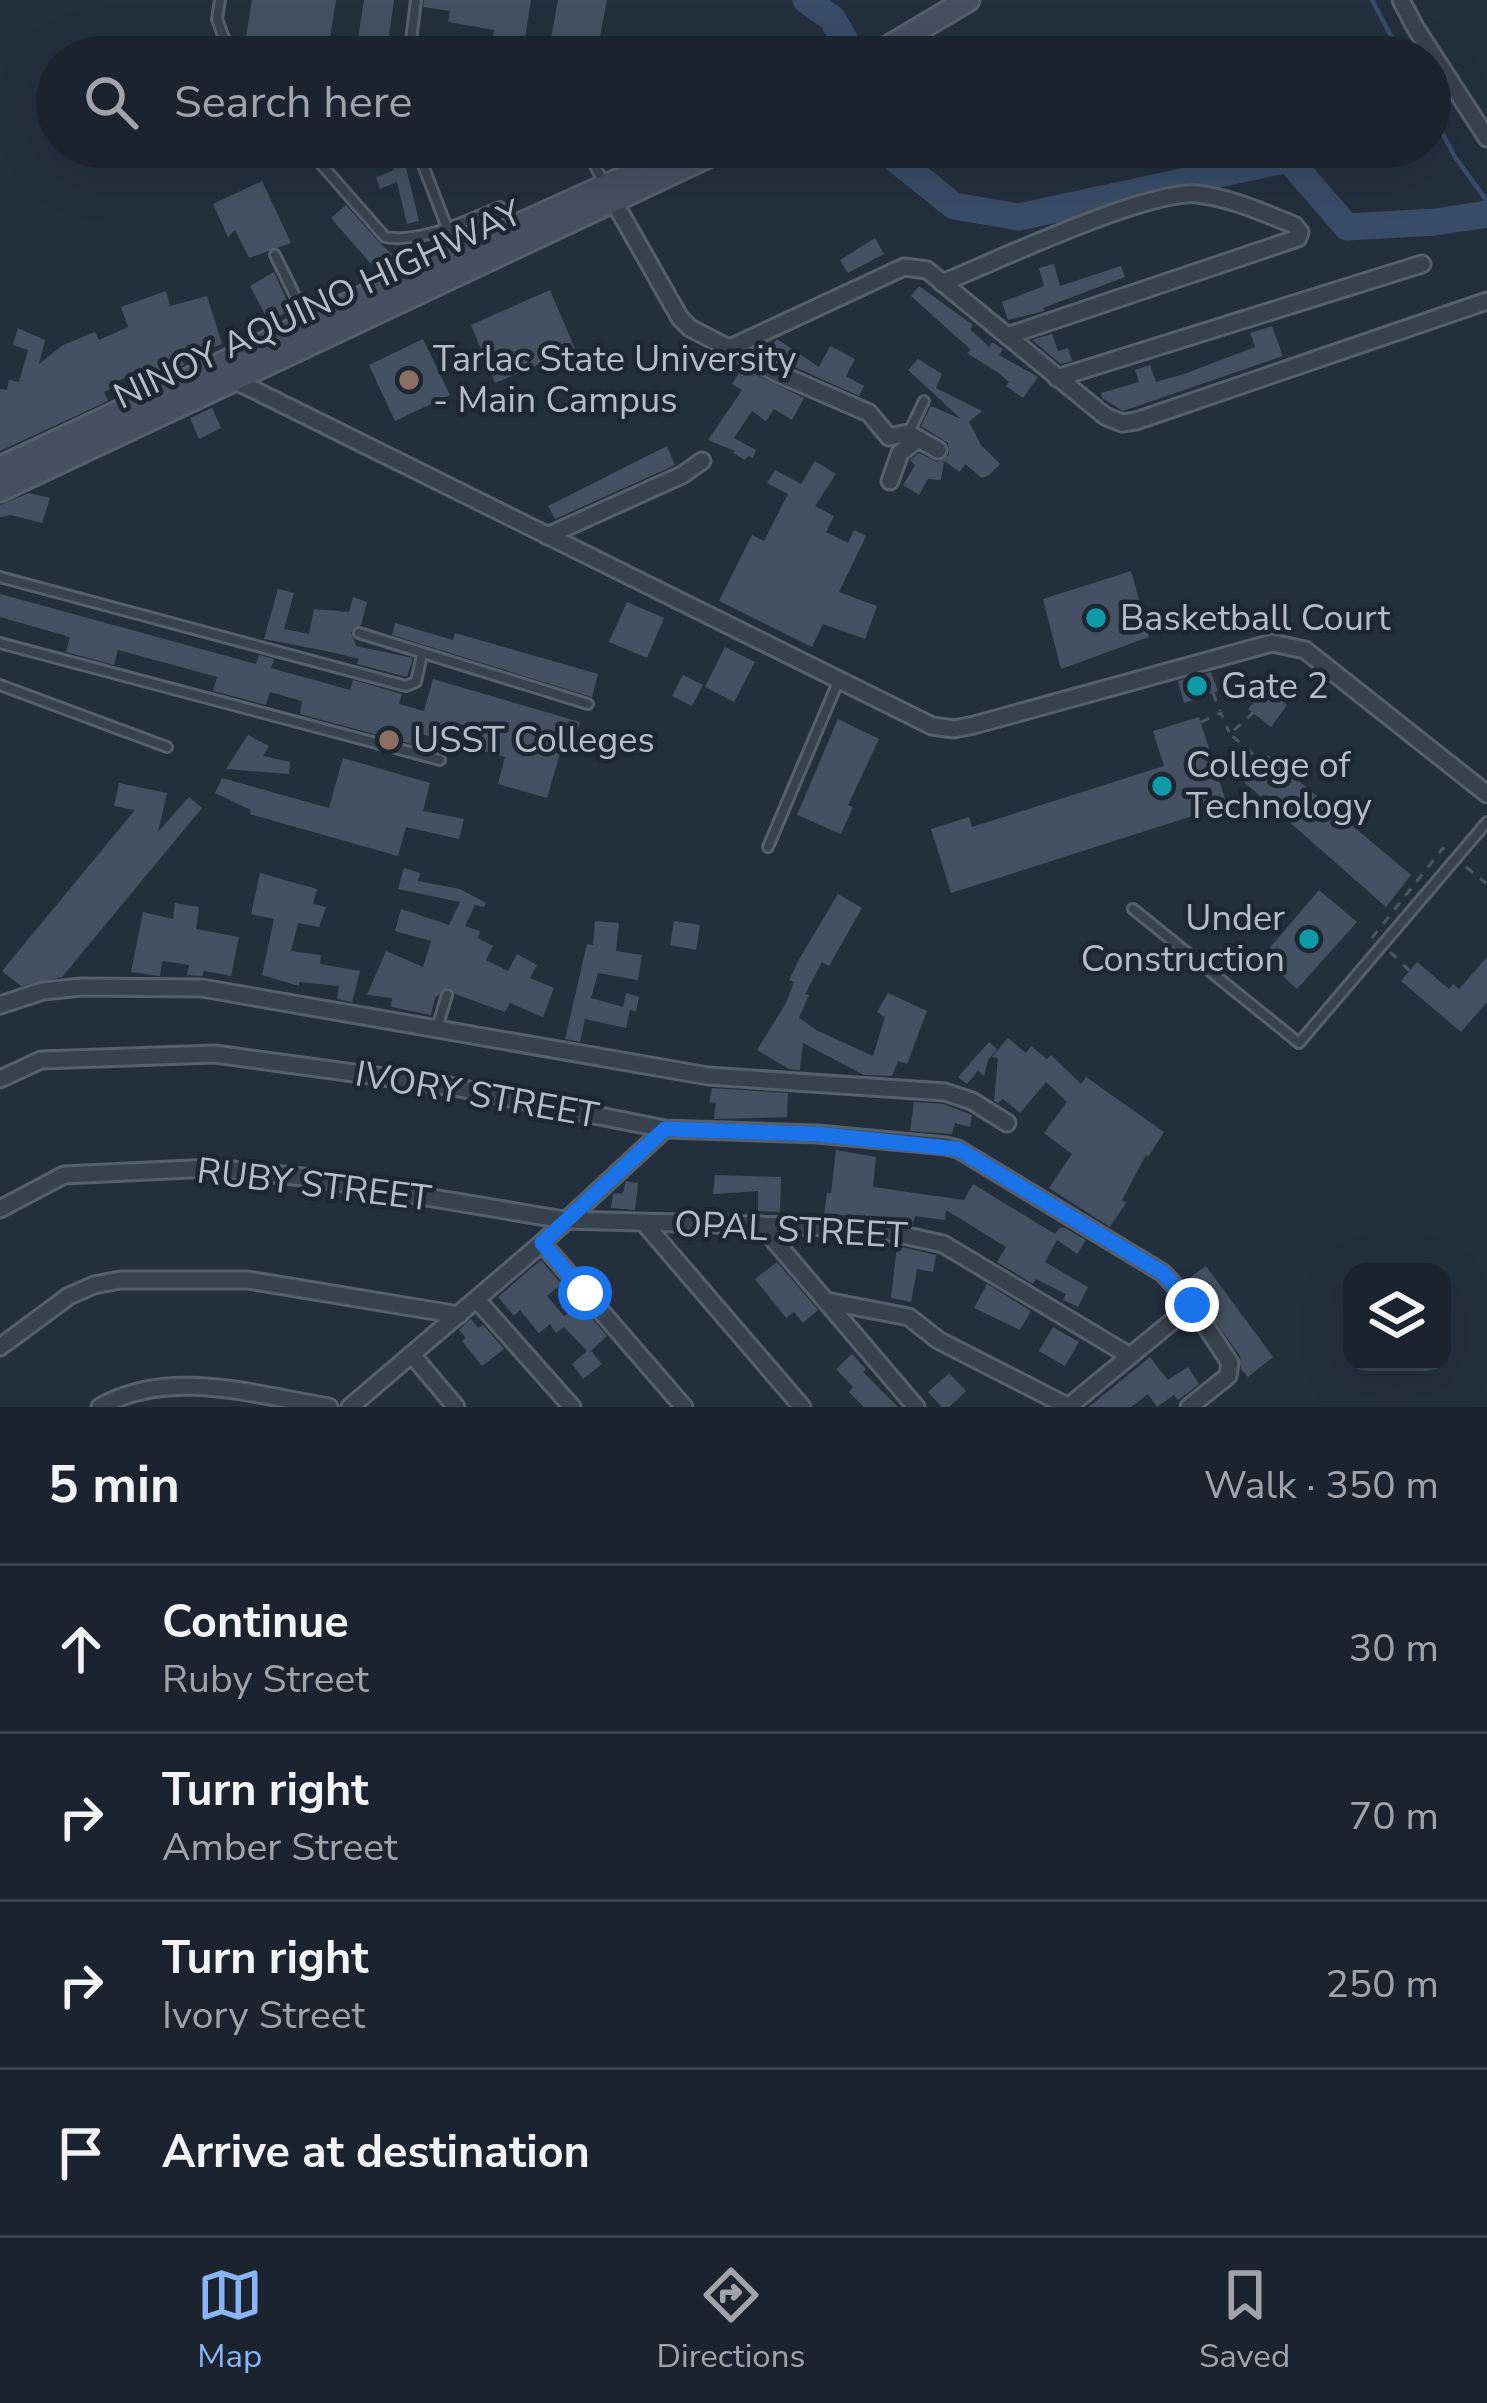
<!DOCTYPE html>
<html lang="en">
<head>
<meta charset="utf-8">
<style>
	:root { --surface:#1b232e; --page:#282f3a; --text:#f1f3f6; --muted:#a0a4aa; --line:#39404a; --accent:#8ab4f8 }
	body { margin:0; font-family:"Nunito Sans",sans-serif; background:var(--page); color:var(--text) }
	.controls { position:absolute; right:36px; bottom:36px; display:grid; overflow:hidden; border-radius:24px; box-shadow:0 12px 48px #0002 }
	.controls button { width:108px; height:108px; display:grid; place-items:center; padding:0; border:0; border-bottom:3px solid var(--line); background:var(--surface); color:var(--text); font:60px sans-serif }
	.stop { position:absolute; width:36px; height:36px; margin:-27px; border:9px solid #1a73e8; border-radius:50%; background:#fff }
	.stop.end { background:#1a73e8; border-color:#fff; box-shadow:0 3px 12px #0008 }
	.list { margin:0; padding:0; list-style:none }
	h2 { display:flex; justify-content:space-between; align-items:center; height:156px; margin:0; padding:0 48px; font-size:51px }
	h2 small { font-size:39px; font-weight:400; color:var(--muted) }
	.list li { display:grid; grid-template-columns:78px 1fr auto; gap:36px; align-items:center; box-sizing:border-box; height:168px; padding:0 48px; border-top:3px solid var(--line) }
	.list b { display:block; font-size:45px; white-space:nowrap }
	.list p { margin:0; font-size:39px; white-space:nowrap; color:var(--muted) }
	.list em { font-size:39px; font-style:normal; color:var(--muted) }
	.icon { flex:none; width:66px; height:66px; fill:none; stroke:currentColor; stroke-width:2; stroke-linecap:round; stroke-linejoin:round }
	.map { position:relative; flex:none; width:1487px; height:1407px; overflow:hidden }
	.search { position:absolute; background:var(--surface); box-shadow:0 12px 48px #0002; left:36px; right:36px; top:36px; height:132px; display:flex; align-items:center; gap:30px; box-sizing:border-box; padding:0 42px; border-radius:66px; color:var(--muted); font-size:45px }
	.sheet { height:828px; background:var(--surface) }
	nav { display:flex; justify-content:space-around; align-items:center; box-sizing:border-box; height:168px; border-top:3px solid var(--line); background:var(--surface); font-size:33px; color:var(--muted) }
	nav a { display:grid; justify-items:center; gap:6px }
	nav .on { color:var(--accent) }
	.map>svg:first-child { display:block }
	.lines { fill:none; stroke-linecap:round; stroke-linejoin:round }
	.stream { stroke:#394c67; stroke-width:4.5 }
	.river { stroke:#394c67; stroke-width:27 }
	.building { fill:#455162 }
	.lane-casing { stroke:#565f6c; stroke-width:14 }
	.street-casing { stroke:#565f6c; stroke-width:21 }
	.secondary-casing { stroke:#565f6c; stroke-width:27 }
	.path { stroke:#44595c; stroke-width:3; stroke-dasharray:9 9; stroke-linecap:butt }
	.lane { stroke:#38414e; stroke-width:8 }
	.street { stroke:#38414e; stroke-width:15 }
	.secondary { stroke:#465061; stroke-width:21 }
	.route { stroke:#1a73e8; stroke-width:15 }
	.education-dot { fill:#8d6e63; stroke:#1d2633; stroke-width:4.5 }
	.culture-dot { fill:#0f9aa8; stroke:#1d2633; stroke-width:4.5 }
	.labels { text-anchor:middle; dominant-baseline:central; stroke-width:9; stroke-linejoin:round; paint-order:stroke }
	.street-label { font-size:36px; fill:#b4bcc9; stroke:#1d2633 }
	.poi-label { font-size:36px; fill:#b4bcc9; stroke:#1d2633; text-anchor:start }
</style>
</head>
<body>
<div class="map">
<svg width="1487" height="1407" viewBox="0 0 1487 1407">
	<rect width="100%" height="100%" fill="#242f3e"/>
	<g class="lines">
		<g class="stream">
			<polyline points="1372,0 1402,57"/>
			<polyline points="1430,110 1455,157 1487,201"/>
		</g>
		<g class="river">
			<polyline points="806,0 832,18 854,57"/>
			<polyline points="890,147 894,158 954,206 1019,217 1288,159 1347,227 1435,222 1487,214"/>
		</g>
	</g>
	<g class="building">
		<polygon points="252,0 336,0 327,57 243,55"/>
		<polygon points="364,0 394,0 386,57 355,57"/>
		<polygon points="424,0 531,0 522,57 490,57 494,30 448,22 450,11 423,7"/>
		<polygon points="558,0 607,0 596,57 548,55"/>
		<polygon points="389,147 401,147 419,221 407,224 397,182 380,189 376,177 394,170"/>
		<polygon points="262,181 291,243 249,258 235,230 228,237 213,204"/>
		<polygon points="346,205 379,242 401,263 379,273 331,218"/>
		<polygon points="875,238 884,254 848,273 840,260"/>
		<polygon points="1054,264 1060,286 1121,266 1125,277 1043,308 1044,311 1008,320 1002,302 1044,286 1039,268"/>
		<polygon points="274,272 291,310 269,322 250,286"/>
		<polygon points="919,286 973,325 970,329 989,347 992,342 1003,349 999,355 1038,377 1023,398 1006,386 1009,382 997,372 967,353 971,350 911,296"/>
		<polygon points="550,290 575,349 495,383 471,325"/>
		<polygon points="166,291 170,306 207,296 222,344 182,360 184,365 144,384 139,372 110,384 112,388 104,392 108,401 0,451 0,389 7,390 9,380 19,382 28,350 13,345 18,328 45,340 39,364 63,345 95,332 99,340 128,327 121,307"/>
		<polygon points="1272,326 1283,356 1123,411 1102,398 1101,393 1139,382 1135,370 1150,365 1156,382 1184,374 1255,347 1250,333"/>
		<polygon points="1052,334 1058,351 1068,348 1072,361 1061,364 1032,340"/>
		<polygon points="423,339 450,395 395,421 369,365"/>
		<polygon points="777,339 819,367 830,346 855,359 846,376 864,386 859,396 766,354"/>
		<polygon points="918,359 942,374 936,388 982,411 969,422 981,445 1000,464 988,476 982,478 965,464 960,472 944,461 941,480 928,479 919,495 903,485 915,465 910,460 919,453 937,462 949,455 948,443 921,426 931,406 961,419 908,370"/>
		<polygon points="742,368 804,398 792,420 774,409 766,421 752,411 734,438 756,450 753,458 748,456 745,460 733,453 735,451 708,440 742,390 732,384"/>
		<polygon points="212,408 221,428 199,439 190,418"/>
		<polygon points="667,446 675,465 555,519 548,506"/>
		<polygon points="815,461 836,474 815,506 834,516 826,532 848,543 854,530 866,536 839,592 877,606 865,639 823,624 812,647 719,601 752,535 764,541 788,494 767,483 775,470 801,484"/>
		<polygon points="29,493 50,498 42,523 11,515 0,517 0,505"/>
		<polygon points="1131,571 1149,637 1061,669 1043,599"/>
		<polygon points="278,589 294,593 284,629 309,634 314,609 349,612 353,597 367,602 361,625 351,632 356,646 413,658 407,677 357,664 359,659 331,652 264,639"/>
		<polygon points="0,594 256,664 259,655 274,659 271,668 350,690 353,680 402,694 399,704 424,711 433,679 580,722 573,746 563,743 547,798 498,784 505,757 418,733 415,745 300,714 302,701 270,692 266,705 213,691 217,677 118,650 114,665 66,652 70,637 0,617"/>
		<polygon points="627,602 664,618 647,658 609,642"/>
		<polygon points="395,623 453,640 455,633 598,674 592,697 392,635"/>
		<polygon points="725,647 755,662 734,702 705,687"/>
		<polygon points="1211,672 1218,691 1184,703 1178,681"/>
		<polygon points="683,675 703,685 692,706 672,696"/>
		<polygon points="1267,688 1287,705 1271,727 1248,709"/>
		<polygon points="1199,717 1227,805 951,893 931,829 969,817 972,827 1164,766 1153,731"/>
		<polygon points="838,719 879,739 848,805 853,807 841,834 797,815"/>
		<polygon points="248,735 269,746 263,756 290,762 289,774 226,769"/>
		<polygon points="1268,755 1411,875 1386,907 1244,782"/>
		<polygon points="343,758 430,783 423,811 464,819 459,839 406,827 398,856 250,814 251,810 215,793 222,778 329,808"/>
		<polygon points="119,783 167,793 158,832 189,797 202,808 62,977 21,986 2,971 135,810 114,806"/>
		<polygon points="404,868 420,873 418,881 460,889 486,903 484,907 475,905 465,926 480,931 478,938 493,946 486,960 508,971 517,954 537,965 530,978 554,988 543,1017 510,1003 505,1012 455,994 448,987 435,998 431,1015 391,1007 392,998 367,995 386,951 423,967 431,941 395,931 401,909 449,925 460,902 398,889"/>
		<polygon points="260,873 317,889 313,904 326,907 319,927 298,923 291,951 321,955 320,964 360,971 352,1002 337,999 339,986 299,982 299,986 262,975 274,919 251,914"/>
		<polygon points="1319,890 1357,922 1297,989 1262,957"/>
		<polygon points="838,894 862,908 829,966 822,962 805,994 809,995 799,1018 818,1031 873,1056 885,1017 877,1012 888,993 927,1011 907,1064 898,1061 892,1076 864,1075 803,1043 800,1070 789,1069 757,1050 785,1005 794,982 789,980 801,956"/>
		<polygon points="175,903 199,907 196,929 239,937 231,976 204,971 202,976 187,975 189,965 162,961 160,976 131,972 143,912 173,919"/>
		<polygon points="595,921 619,923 616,951 642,955 638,980 598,973 591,998 623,1007 626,993 639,997 636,1011 630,1010 626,1028 585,1019 580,1042 565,1039 587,944 593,945"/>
		<polygon points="674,921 700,925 696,950 670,945"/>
		<polygon points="1487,957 1487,1002 1461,1032 1401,981 1417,962 1449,989 1453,984 1459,989"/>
		<polygon points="1008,1038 1026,1053 1031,1046 1047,1059 1051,1055 1081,1084 1086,1077 1164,1132 1148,1157 1146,1155 1122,1200 1126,1203 1110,1227 1049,1188 1072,1154 1044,1133 1067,1102 1046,1082 1020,1113 1003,1099 998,1103 994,1101 998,1058 992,1057"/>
		<polygon points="989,1042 997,1049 988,1060 984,1076 978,1071 967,1084 958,1077"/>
		<polygon points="712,1088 788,1093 787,1117 714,1119 716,1103 709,1102"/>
		<polygon points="914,1102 943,1104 972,1115 970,1127 955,1123 952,1134 910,1131"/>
		<polygon points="836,1150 876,1157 873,1187 964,1200 973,1184 1055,1234 1060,1228 1065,1228 1086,1240 1077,1254 1057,1240 1045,1262 1088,1287 1078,1307 1063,1300 1066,1294 1036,1279 1033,1284 997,1262 1006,1247 946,1210 945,1220 915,1216 913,1225 872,1216 824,1215 827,1193 831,1193"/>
		<polygon points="715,1175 781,1177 780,1212 758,1211 758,1191 713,1194"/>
		<polygon points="626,1181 638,1183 635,1210 611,1208 613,1194 623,1193"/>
		<polygon points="897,1246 936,1255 933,1272 917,1269 911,1302 891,1298"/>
		<polygon points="541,1260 561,1284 547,1296 564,1316 581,1306 607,1336 591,1351 602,1364 583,1379 572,1364 587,1351 564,1327 556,1333 550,1324 539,1333 520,1310 514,1316 498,1297"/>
		<polygon points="777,1262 818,1310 803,1323 794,1312 786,1318 755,1279"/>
		<polygon points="1206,1266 1273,1357 1248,1377 1241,1369 1240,1356 1186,1280"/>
		<polygon points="987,1284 1031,1311 1020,1330 974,1308"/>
		<polygon points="471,1319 478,1328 483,1325 504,1349 482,1366 462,1341 466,1338 459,1330"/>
		<polygon points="1053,1327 1079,1342 1065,1366 1039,1351"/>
		<polygon points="852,1354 866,1369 863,1372 898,1407 864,1407 849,1392 853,1387 836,1369"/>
		<polygon points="1150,1357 1168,1380 1188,1367 1199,1384 1178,1400 1174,1395 1157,1407 1148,1394 1131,1407 1089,1407"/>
		<polygon points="949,1373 966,1391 949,1407 942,1407 928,1392"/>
	</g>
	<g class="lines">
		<defs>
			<g id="lane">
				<polyline points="220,0 217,19 231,57"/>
				<polyline points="409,57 416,0"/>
				<path d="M306,147L385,237C421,244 467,220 500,207"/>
				<polyline points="416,147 456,251"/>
				<polyline points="585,147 604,183"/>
				<polyline points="275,255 306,318"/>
				<polyline points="909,432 924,401"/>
				<polyline points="0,577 406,686 416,682 422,655"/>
				<polyline points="359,633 588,704"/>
				<polyline points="0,643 440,760"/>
				<polyline points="0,685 167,747"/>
				<polyline points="768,847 838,682"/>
				<polyline points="1133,909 1299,1043 1487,822"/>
				<polyline points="437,1028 447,995"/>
			</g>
			<g id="street">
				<polyline points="1401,0 1415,27 1487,138"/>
				<polyline points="609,193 680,318 690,328 777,373 869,413 889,437 908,433 938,450"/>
				<path d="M942,283C996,261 1146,190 1197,194C1231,198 1262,212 1294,225L1300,232L1298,238L1007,336"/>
				<polyline points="732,347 904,267 927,270 1105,416 1122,423 1136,421 1487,301"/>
				<polyline points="1057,378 1422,264"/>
				<polyline points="234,380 932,726 954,729 974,725 1272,643 1305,650 1487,794"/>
				<polyline points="890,481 900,453 918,439"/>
				<polyline points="547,536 682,475 702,461"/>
				<polyline points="0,1005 43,991 82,987 202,988 708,1076 945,1092 972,1101 1007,1123"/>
				<polyline points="0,1079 41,1060 215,1054 449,1086 665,1129 817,1134 946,1146 958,1149 1163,1273 1192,1305 1230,1363 1228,1376 1189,1407"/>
				<polyline points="0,1209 64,1175 212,1168 313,1178 564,1220 872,1228 943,1244 1130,1356"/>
				<polyline points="644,1223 802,1407"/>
				<polyline points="761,1225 916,1407"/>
				<polyline points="542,1243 684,1407"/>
				<polyline points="477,1300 572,1407"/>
				<polyline points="826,1301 909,1317 938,1340 1069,1407"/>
				<polyline points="0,1347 69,1296 94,1285 120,1280 248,1280 459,1315"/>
				<polyline points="413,1356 456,1407"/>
				<path d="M100,1407C169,1367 255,1395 329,1407"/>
				<polyline points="350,1407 542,1243 665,1129"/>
				<polyline points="1068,1407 1192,1305"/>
			</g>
			<g id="secondary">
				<polyline points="872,57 968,0"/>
				<polyline points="0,468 457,253 692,147"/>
				<polyline points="0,490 727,147"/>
			</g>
		</defs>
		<use href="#lane" class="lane-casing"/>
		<use href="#street" class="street-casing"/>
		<use href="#secondary" class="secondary-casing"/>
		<g class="path">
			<polyline points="1213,693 1220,711"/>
			<polyline points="1254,712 1230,734 1262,762"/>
			<polyline points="1201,722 1221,713 1229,732"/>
			<polyline points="1466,867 1486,883"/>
			<polyline points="1372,938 1443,848 1447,851"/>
			<polyline points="1390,952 1410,971"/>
		</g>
		<use href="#lane" class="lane"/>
		<use href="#street" class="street"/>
		<use href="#secondary" class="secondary"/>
	</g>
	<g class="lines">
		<polyline class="route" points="585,1293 542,1243 665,1129 817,1134 958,1149 1163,1273 1192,1305"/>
	</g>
	<g class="education-dot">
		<circle cx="409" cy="380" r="12"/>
		<circle cx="389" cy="740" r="12"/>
	</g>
	<g class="culture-dot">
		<circle cx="1096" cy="618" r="12"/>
		<circle cx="1197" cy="686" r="12"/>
		<circle cx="1162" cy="786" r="12"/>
		<circle cx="1309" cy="939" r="12"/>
	</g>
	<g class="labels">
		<g class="street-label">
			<text transform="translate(318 305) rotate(-25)">NINOY AQUINO HIGHWAY</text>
			<text transform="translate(477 1095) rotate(10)">IVORY STREET</text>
			<text transform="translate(314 1185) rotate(7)">RUBY STREET</text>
			<text transform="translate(791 1230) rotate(3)">OPAL STREET</text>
		</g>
		<g class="poi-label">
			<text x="433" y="359">Tarlac State University<tspan x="433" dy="41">- Main Campus</tspan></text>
			<text x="1120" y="618">Basketball Court</text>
			<text x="1221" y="686">Gate 2</text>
			<text x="413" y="740">USST Colleges</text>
			<text x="1186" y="765">College of<tspan x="1186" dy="41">Technology</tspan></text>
			<text x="1285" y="918" text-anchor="end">Under<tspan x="1285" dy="41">Construction</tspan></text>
		</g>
	</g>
</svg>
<div class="controls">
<button><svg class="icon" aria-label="layers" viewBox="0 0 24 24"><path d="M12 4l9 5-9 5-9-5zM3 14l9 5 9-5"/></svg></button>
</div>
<div class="stop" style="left:585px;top:1293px"></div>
<div class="stop end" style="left:1192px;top:1305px"></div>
<div class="search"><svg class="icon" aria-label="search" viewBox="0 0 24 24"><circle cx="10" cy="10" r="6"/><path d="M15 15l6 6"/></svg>Search here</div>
</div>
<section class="sheet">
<h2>5 min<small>Walk · 350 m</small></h2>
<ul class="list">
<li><svg class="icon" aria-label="ahead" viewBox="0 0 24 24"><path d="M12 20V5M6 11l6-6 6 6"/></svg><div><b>Continue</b><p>Ruby Street</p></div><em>30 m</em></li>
<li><svg class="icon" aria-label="right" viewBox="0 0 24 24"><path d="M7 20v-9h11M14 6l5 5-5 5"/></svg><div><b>Turn right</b><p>Amber Street</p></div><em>70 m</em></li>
<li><svg class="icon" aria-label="right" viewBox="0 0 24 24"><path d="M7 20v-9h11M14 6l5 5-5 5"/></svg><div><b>Turn right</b><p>Ivory Street</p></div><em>250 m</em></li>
<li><svg class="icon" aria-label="arrive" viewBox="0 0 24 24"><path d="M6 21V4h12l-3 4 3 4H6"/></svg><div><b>Arrive at destination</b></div></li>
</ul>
</section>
<nav>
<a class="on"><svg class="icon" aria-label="map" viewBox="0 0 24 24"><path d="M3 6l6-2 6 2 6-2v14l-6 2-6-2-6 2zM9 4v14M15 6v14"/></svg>Map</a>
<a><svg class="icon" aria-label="directions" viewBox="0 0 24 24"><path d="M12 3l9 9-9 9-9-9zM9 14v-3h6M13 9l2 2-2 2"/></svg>Directions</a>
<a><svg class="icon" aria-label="saved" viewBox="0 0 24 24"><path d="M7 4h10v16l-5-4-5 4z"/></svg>Saved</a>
</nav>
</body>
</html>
